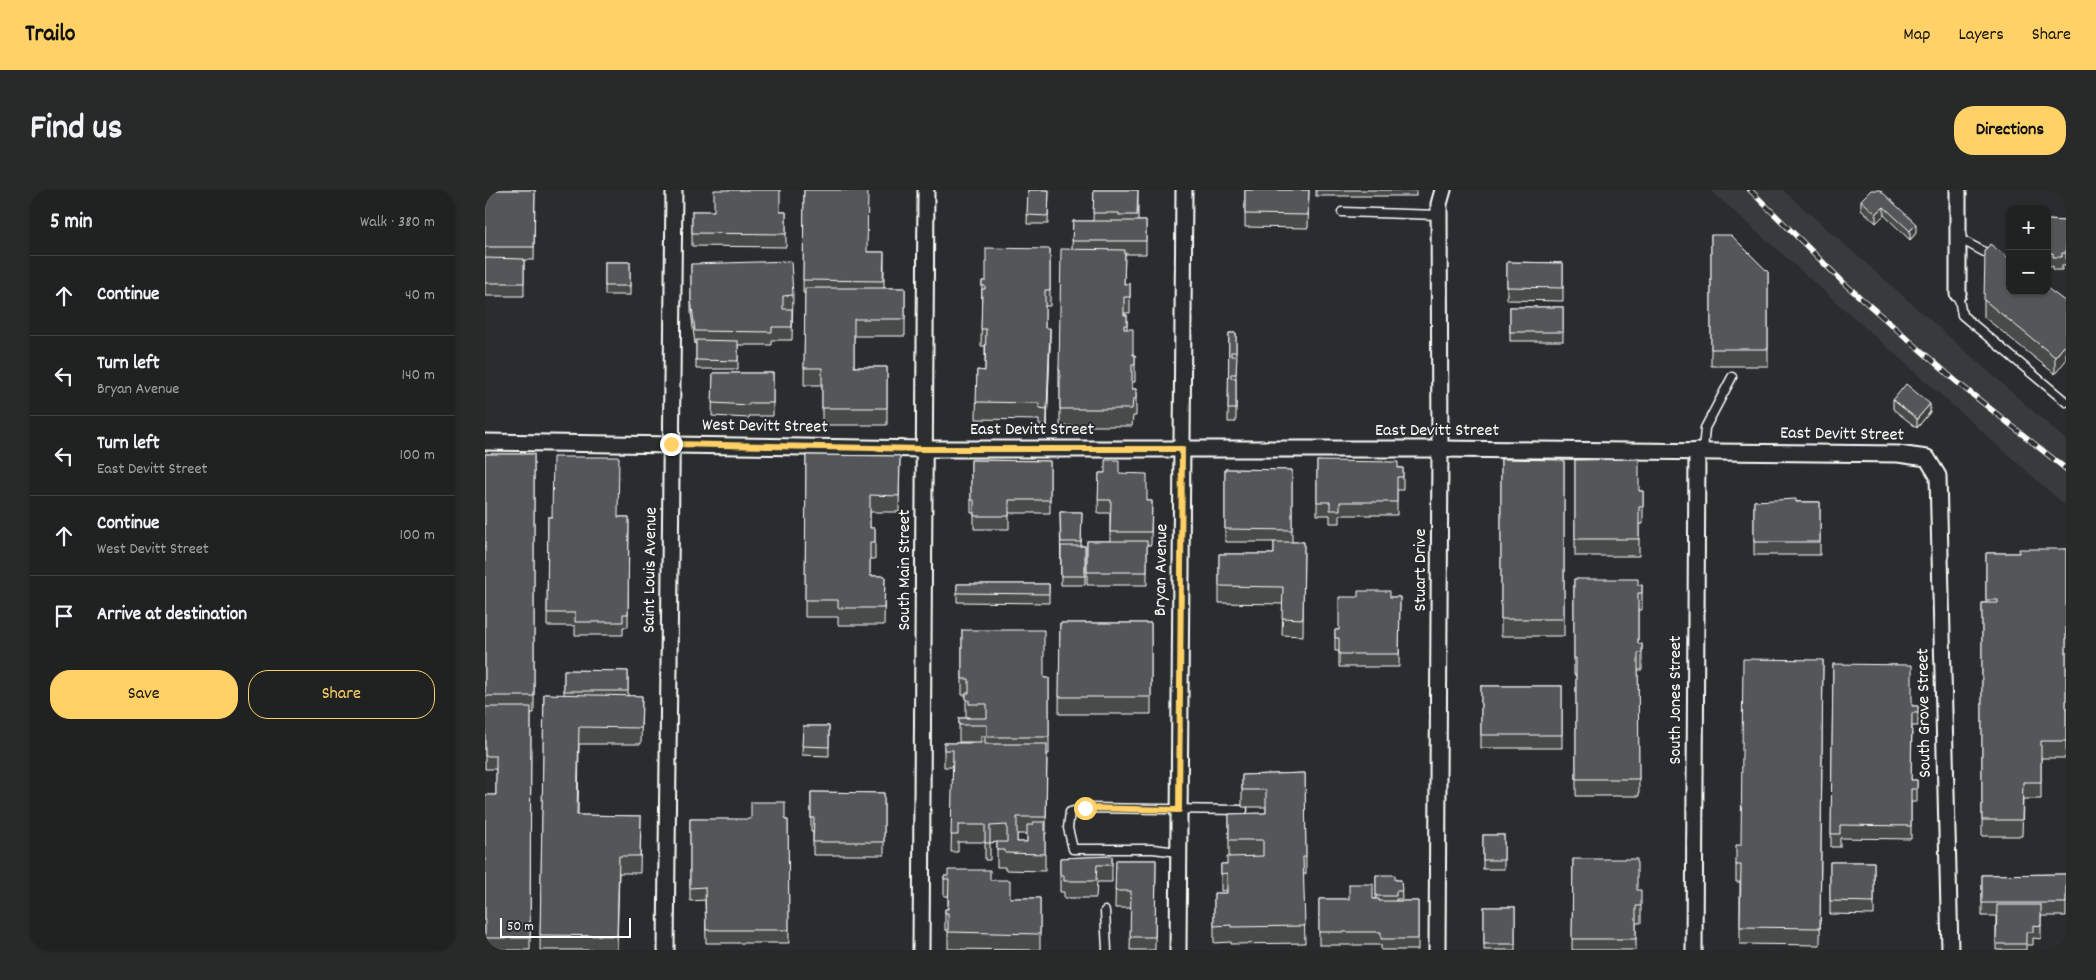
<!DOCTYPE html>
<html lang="en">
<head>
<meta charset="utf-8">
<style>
	:root { --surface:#202222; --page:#282a2a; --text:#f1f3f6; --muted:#a2a4a5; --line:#3d3f40; --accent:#ffd166 }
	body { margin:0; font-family:Dekko,sans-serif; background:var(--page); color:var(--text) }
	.controls { position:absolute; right:15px; top:15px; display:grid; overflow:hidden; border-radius:10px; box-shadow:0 1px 4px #0004 }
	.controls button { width:45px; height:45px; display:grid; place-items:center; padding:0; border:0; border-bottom:1px solid var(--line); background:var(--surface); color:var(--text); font:25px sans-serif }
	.scale { position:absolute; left:15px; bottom:12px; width:131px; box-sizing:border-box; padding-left:5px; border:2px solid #fff; border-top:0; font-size:14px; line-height:18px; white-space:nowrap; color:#fff; -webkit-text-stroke:4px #2a2d2e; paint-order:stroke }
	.stop { position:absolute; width:15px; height:15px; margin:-11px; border:4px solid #ffd166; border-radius:50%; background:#fff }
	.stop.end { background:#ffd166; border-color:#fff; box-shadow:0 1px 5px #0008 }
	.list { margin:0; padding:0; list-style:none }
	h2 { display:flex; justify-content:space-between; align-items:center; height:65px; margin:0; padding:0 20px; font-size:21px }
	h2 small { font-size:16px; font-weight:400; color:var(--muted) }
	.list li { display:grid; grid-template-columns:32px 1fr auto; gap:15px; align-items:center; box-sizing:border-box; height:80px; padding:0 20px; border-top:1px solid var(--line) }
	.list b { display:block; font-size:19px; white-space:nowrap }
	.list p { margin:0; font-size:16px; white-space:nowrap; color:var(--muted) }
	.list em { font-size:16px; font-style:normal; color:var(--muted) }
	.actions { display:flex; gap:10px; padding:15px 20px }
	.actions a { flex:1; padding:11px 0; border:1px solid var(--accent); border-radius:20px; text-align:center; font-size:18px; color:var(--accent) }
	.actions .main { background:var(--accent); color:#111 }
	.icon { flex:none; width:28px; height:28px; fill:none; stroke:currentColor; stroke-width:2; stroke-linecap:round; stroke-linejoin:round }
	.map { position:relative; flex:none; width:1581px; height:760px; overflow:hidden; border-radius:20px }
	header { display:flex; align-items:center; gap:30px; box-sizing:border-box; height:70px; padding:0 25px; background:var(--accent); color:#111 }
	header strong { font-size:24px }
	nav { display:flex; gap:28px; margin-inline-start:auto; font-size:18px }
	.intro { display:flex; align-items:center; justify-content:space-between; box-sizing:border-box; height:120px; padding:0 30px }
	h1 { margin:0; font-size:35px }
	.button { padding:12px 22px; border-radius:20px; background:var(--accent); color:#111; font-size:18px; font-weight:700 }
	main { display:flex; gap:30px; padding:0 30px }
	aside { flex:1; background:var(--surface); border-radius:20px; box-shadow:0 1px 4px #0004 }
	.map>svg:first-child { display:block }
	.built { fill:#373a3b }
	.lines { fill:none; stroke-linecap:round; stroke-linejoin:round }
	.lane-casing { stroke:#fff; stroke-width:11 }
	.street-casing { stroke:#fff; stroke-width:19 }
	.lane { stroke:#2a2d2e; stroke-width:8 }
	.street { stroke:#2a2d2e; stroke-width:15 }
	.rail-casing { stroke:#fff; stroke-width:5.5 }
	.rail { stroke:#2a2d2e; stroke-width:4; stroke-dasharray:11; stroke-linecap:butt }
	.wall { fill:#494b4c; stroke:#fff; fill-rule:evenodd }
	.shaded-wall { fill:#3c3d3e; stroke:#fff }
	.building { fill:#555758; stroke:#fff }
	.route { stroke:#ffd166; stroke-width:6 }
	.labels { text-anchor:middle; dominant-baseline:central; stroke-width:4; stroke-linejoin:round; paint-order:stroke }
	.street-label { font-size:18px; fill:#fff; stroke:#2a2d2e }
</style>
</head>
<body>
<header>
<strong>Trailo</strong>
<nav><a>Map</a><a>Layers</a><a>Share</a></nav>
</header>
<div class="intro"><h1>Find us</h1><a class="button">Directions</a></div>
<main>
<aside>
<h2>5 min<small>Walk · 380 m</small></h2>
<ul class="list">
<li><svg class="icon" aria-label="ahead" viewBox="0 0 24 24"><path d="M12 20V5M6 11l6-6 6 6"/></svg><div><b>Continue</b></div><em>40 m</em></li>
<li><svg class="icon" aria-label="left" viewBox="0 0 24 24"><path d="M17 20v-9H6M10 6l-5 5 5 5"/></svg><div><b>Turn left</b><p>Bryan Avenue</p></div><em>140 m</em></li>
<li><svg class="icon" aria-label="left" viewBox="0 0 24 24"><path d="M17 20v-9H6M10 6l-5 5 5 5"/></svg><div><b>Turn left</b><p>East Devitt Street</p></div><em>100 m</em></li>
<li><svg class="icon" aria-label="ahead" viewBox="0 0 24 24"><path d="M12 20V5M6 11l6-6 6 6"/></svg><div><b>Continue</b><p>West Devitt Street</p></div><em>100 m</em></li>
<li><svg class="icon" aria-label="arrive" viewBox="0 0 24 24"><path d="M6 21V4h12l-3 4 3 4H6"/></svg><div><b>Arrive at destination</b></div></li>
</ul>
<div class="actions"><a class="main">Save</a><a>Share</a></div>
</aside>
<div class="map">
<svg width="1581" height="760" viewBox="0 0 1581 760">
	<rect width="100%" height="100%" fill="#2a2d2e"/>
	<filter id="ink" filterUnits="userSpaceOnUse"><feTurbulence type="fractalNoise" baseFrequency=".02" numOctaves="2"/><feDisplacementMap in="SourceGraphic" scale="10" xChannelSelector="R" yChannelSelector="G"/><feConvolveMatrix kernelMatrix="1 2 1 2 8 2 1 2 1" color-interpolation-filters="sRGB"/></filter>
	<g filter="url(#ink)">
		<polygon class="built" points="1225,0 1298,0 1581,250 1581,316"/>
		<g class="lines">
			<defs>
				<g id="lane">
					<polyline points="857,22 954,25"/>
					<polyline points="1473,48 1507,66"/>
					<polyline points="1473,104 1477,125 1581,212"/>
					<polyline points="1218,261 1220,238 1247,187"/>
					<polyline points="693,662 668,659 588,659 583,638 585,622 600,618 758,620"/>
					<polyline points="620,721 622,760"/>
				</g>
				<g id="street">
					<polyline points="1473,104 1473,0"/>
					<polyline points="0,252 440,259 955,259 1413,264 1442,268 1453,286 1465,760"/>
					<polyline points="181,760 189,0"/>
					<polyline points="436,760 441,0"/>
					<polyline points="693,760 699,0"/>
					<polyline points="952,760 955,259 954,14 958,0"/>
					<polyline points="1209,760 1212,261"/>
				</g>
			</defs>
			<use href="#lane" class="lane-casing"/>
			<use href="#street" class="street-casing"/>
			<use href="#lane" class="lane"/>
			<use href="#street" class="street"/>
			<defs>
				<polyline id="rail" points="1265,0 1361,95 1473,193 1581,279"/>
			</defs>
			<use href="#rail" class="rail-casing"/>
			<use href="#rail" class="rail"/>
		</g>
		<g class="wall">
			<polygon points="0,0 50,0 49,70 39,70 39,106 0,106"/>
			<polygon points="319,0 382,62 399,62 399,98 420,98 420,146 369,146 369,177 402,177 402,235 337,235 337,195 319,195 320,103 318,103"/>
			<polygon points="543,0 564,0 563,34 542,34"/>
			<polygon points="609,0 653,0 653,31 661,31 661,64 640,64 639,94 645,94 645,123 639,123 639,125 642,125 642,139 648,165 650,165 650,192 647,192 647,199 651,199 651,226 648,226 647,236 575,236 575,197 574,197 574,180 587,59 588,31 608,31"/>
			<polygon points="760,0 824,0 823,38 760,37"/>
			<rect x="831" y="0" width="100" height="6"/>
			<polygon points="1386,0 1431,43 1425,50 1399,25 1391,33 1376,19 1376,10"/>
			<polygon points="207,21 301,22 301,57 207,56"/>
			<polygon points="1562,30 1581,31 1581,76 1577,76 1577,80 1568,80 1568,76 1562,76"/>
			<polygon points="1226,45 1283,82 1283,176 1226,176"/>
			<polygon points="565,59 565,116 560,116 560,138 565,155 562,236 554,235 554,230 491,229 492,180 500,181 500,156 496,156 497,91 501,91"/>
			<rect x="120" y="72" width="25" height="33"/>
			<polygon points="1022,72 1078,73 1078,111 1022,110"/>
			<polygon points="206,74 308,105 307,150 287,150 287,155 253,155 253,179 211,179 211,154 210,154 206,122"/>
			<polygon points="1499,110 1581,112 1570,184 1499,127"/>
			<rect x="1025" y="117" width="53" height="34"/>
			<polygon points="744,143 751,143 751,232 743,232"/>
			<polygon points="228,183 288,183 288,226 264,226 264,228 227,226"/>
			<polygon points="1408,210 1445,222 1432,238 1408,219"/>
			<polygon points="0,264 49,264 49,523 46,523 45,760 0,760 0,605 11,605 11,579 0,579"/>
			<polygon points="321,265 415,266 414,322 385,322 385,338 390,338 390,369 385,369 385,386 400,386 399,435 353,435 353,427 320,427"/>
			<polygon points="1016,269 1079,270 1079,446 1016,446"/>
			<polygon points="486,270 565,271 565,323 524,323 524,339 489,339 489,323 486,323"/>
			<polygon points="1090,270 1154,301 1158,301 1158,334 1154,334 1154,366 1090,366"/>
			<polygon points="832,271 918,278 918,300 912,300 912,325 855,325 855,333 845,333 845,325 832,325"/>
			<polygon points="740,279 807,280 807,352 819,352 818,446 797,445 798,414 734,413 734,364 789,364 789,352 740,352"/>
			<polygon points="614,283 634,283 662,311 667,311 666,355 662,355 662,395 602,395 602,351 625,351 625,323 613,323"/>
			<polygon points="1269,311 1335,312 1335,365 1269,365"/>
			<polygon points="575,322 597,322 596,356 600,356 600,395 576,395"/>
			<polygon points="63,327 144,327 143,437 138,437 138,445 90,445 90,436 62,436"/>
			<polygon points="1581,359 1581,568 1556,568 1556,609 1538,609 1537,646 1497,646 1497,413 1501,413 1501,363 1534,363"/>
			<polygon points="1089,389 1157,395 1157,420 1153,420 1153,454 1157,454 1157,480 1153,480 1154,606 1091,606 1091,485 1089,485"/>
			<polygon points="472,394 564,394 564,413 472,412"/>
			<polygon points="905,407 915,407 914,477 854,477 854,461 850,461 850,440 854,440"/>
			<polygon points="575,433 666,433 666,524 574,524"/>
			<path d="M477,440L559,488H564V564H562L561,644H560V681L520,680V677H512V652L505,653V670H500V652H473V662H466L468,577H459V553H496V552H474V528H484V527H481V505H477ZM532,644H542V652H532Z"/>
			<polygon points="1338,470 1335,755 1255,754 1255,692 1251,692 1251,675 1256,655"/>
			<polygon points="1348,474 1427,516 1433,516 1433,536 1427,536 1426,590 1432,590 1432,612 1426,612 1426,649 1355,648 1355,657 1346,657"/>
			<polygon points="79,480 143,481 143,506 157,506 156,554 94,554 93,625 156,626 155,683 134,683 132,760 55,760 59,504 79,505"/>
			<rect x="996" y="496" width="81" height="62"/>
			<polygon points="318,536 344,536 344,566 317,565"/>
			<polygon points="820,583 821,684 818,684 820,753 746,754 746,752 729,753 729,703 742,703 742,700 736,701 736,674 742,674 744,667 744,624 781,623 781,617 757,617 757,585"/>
			<polygon points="326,602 399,603 399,665 328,665 328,642 326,642"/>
			<polygon points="205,629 303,630 304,753 221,753 220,710 205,711"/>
			<rect x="998" y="645" width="21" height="34"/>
			<polygon points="627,666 627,692 612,692 611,708 579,708 579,702 575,702 575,668"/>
			<polygon points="1088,669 1152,700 1156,717 1156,733 1151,733 1151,760 1087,760"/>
			<polygon points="631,670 671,670 670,760 645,760 646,718 630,718"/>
			<polygon points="1345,672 1389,672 1389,725 1345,724"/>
			<polygon points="1581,684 1581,726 1556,726 1556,749 1548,748 1548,755 1541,755 1541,760 1511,760 1511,726 1497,726 1497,685"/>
			<polygon points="891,685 910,690 916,690 917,709 911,709 911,711 933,711 933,760 896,760 896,755 834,755 834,709 891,709"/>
			<polygon points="459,686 505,690 525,708 555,708 555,760 463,759 463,740 460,740 460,719 463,719 463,706 459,706"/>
			<rect x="999" y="717" width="31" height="43"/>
		</g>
		<g class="shaded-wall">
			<polygon points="1399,17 1399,25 1391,33 1391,24"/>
			<polygon points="1431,34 1431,43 1425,50 1425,41"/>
			<polygon points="565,138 565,155 562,236 562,219"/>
			<polygon points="1581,154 1581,170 1570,184 1570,167"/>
			<polygon points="1445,214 1445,222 1432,238 1432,229"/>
		</g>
		<g class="building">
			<polygon points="0,0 50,0 49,57 0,57"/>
			<polygon points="229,0 295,0 295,22 301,22 301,44 207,43 207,21 229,21"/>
			<polygon points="319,0 383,0 382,62 399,62 398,91 318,90"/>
			<polygon points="543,0 564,0 563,26 542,25"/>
			<polygon points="609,0 653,0 652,25 634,25 634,23 608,23"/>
			<polygon points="760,0 824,0 823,25 760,24"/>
			<polygon points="1386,0 1395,0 1431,34 1425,41 1399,17 1391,24 1376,10"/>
			<polygon points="1562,30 1581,31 1581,63 1577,63 1577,67 1568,67 1568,63 1562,63"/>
			<polygon points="588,31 661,31 661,51 587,51"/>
			<polygon points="1226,45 1246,45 1283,82 1283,159 1226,159"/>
			<polygon points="1505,54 1525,69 1525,101 1562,101 1562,98 1581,112 1581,154 1570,167 1499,110 1500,61"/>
			<polygon points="501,58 565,59 565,100 560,100 560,138 565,138 562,219 554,218 554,213 491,212 492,180 500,181 501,139 496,139 497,99 500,99 500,96 497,96 497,91 501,91"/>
			<polygon points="576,59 640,60 639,94 645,94 645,107 639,107 639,125 642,125 642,135 639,135 639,139 648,139 648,165 650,165 650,175 647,175 647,199 651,199 651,209 648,209 647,219 575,219 575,180 574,180"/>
			<polygon points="0,68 39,69 39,93 0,93"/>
			<polygon points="306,71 308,105 298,106 298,119 307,119 307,137 287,137 287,142 210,141 206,109 206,74"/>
			<rect x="120" y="72" width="25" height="24"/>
			<polygon points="1022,72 1078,73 1078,98 1022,97"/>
			<polygon points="320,98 420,98 420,129 369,129 369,177 402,177 402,218 337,218 337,178 319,178"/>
			<rect x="1025" y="117" width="53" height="25"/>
			<polygon points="744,143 751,143 751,162 746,162 746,166 752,166 751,184 746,184 746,188 751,188 751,219 743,219"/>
			<polygon points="211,150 253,151 253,171 211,170"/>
			<polygon points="228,183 288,183 288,213 264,213 264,215 227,213"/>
			<polygon points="1421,194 1445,214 1432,229 1408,210"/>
			<rect x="0" y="264" width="49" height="242"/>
			<polygon points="321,265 415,266 414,306 385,305 385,338 390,338 390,352 385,352 385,386 400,386 399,418 353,418 353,410 320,410"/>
			<polygon points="68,267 134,267 133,327 144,327 143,424 138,424 138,432 90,432 90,423 62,423 63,327 67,327"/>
			<polygon points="1016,269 1079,270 1079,429 1016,429"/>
			<polygon points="1154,269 1154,301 1158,301 1158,317 1154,317 1154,349 1090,349 1090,270"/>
			<polygon points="486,270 565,271 565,310 524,310 524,326 489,326 489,310 486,310"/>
			<polygon points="620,270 634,270 634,283 662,284 662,311 667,311 666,342 625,342 626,310 613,310 614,283 620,283"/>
			<polygon points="832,271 913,272 913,278 918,278 918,287 912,287 912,312 855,312 855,320 845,320 845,312 832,312"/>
			<polygon points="740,279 807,280 807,340 740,339"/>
			<polygon points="1311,309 1311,312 1335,312 1335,352 1269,352 1269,311"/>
			<polygon points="575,322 597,322 596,352 576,352"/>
			<rect x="602" y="351" width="60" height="31"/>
			<polygon points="789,352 819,352 818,429 797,428 798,397 734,396 734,364 789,364"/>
			<rect x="576" y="356" width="24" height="30"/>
			<polygon points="1534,359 1581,359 1581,551 1556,551 1556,592 1538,592 1537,630 1497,630 1497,413 1513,413 1513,410 1501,410 1501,363 1534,363"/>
			<polygon points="1089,389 1153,389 1153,395 1157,395 1157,403 1153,403 1153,454 1157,454 1157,463 1153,463 1154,589 1091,589 1091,468 1089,468"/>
			<polygon points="472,394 564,394 564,404 472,403"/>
			<polygon points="873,401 905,401 905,407 915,407 914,464 854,464 854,448 850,448 850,440 854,440 854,407 873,407"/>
			<polygon points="575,433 666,433 666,507 574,507"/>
			<polygon points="477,440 559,440 559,488 564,488 564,547 502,547 502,535 474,535 474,528 502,528 502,514 484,514 484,510 481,510 481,503 484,503 484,489 477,489"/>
			<polygon points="1258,469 1338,470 1335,738 1255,737 1256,675 1251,675 1251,655 1256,655"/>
			<polygon points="1348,474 1427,475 1427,516 1433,516 1433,523 1427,523 1426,590 1432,590 1432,599 1426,599 1426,636 1355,635 1355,644 1346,644"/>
			<polygon points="79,480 143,481 143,501 79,501"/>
			<rect x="996" y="496" width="81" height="49"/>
			<polygon points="59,504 157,506 156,538 94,537 92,625 156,626 155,666 134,666 132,746 55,745"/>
			<polygon points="0,517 46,517 45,748 0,748 0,605 11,605 11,566 0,566"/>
			<polygon points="318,536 344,536 344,557 317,556"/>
			<polygon points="496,546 500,546 500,554 562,554 561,627 532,627 532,652 542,652 542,635 548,635 548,632 560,632 560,664 520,663 520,660 512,660 512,652 522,652 522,635 505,636 505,653 500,653 500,635 473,635 473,645 466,645 468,560 459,560 459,553 496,553"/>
			<polygon points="820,583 821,667 818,667 820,736 746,737 746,735 729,736 729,703 742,703 742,683 736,684 736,674 742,674 742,667 778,666 778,650 744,650 744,624 781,623 781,600 757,600 757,585"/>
			<polygon points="326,602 399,603 399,652 328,652 329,628 326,628"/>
			<polygon points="266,612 300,612 300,630 303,630 304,740 221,740 220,697 205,698 205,629 266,629"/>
			<rect x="998" y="645" width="21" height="25"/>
			<polygon points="627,666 627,675 612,675 611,691 579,691 579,685 575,685 575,668"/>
			<polygon points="1088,669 1152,669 1152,700 1156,700 1156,716 1151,716 1151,749 1087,749"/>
			<polygon points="631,670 671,670 670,747 645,747 646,701 630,701"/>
			<polygon points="1345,672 1389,672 1389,712 1345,711"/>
			<polygon points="463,680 505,680 505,690 525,690 525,708 555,708 555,744 463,742 463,723 460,723 460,719 463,719 464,689 459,689 459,686 463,686"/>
			<polygon points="1581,684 1581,713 1497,713 1497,685"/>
			<polygon points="891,685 910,685 910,690 916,690 917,701 911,701 911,706 891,706"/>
			<polygon points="864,694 888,694 888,709 894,709 894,711 933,711 933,749 896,749 896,742 834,742 834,709 864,709"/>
			<polygon points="1512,715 1556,715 1556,736 1548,735 1548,742 1541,742 1541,754 1511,754"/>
			<rect x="999" y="717" width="31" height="37"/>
		</g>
	</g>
	<g class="lines" filter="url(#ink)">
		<polyline class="route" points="186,254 440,259 697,259 694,620 600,618"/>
	</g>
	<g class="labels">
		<g class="street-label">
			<text transform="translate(280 237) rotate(1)">West Devitt Street</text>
			<text x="547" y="240">East Devitt Street</text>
			<text x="952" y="241">East Devitt Street</text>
			<text transform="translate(1357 245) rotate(1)">East Devitt Street</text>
			<text transform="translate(166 380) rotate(-89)">Saint Louis Avenue</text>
			<text transform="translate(420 380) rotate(-90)">South Main Street</text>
			<text transform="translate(677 380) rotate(-89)">Bryan Avenue</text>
			<text transform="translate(936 380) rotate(-90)">Stuart Drive</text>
			<text transform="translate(1191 510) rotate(-90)">South Jones Street</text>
			<text transform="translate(1440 523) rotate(-91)">South Grove Street</text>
		</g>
	</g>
</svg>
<div class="controls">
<button>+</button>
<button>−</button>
</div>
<div class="scale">50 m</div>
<div class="stop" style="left:600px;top:618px"></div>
<div class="stop end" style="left:186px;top:254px"></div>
</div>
</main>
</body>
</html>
